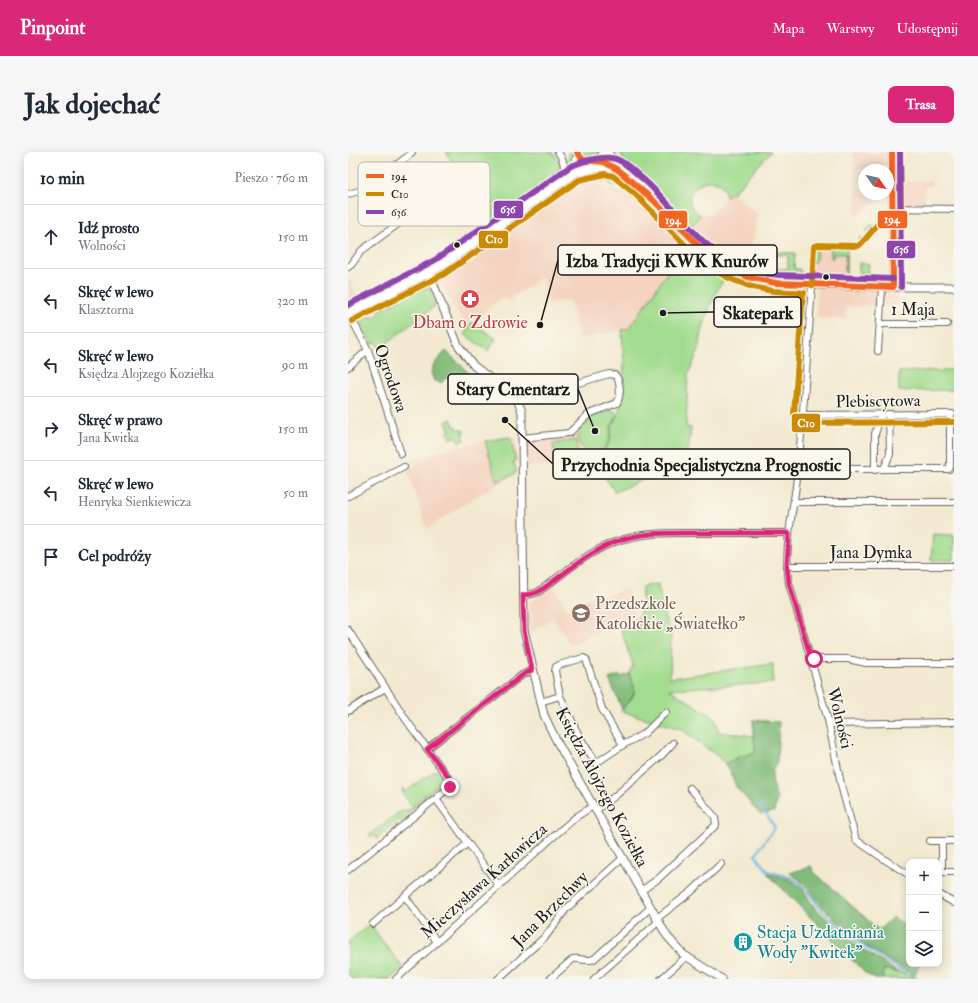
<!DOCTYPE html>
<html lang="pl">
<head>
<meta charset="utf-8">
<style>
	:root { --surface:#fff; --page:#f6f6f7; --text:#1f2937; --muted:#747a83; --line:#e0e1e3; --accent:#db2777 }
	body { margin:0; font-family:"IM FELL Double Pica",serif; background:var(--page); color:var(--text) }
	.controls { position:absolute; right:12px; bottom:12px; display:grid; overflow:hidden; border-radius:8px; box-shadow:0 2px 10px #0003 }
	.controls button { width:36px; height:36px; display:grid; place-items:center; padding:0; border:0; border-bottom:1px solid var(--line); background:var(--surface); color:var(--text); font:20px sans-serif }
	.compass { position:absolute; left:510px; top:12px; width:36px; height:36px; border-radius:50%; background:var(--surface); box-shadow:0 2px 10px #0003; rotate:124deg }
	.stop { position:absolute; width:12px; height:12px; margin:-9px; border:3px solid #db2777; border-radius:50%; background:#fff }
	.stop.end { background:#db2777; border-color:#fff; box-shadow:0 1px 4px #0008 }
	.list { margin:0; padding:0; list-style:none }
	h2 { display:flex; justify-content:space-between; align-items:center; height:52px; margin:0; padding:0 16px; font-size:17px }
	h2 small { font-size:13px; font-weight:400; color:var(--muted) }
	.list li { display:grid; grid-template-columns:26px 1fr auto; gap:12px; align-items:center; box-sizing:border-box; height:64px; padding:0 16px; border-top:1px solid var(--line) }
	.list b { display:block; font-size:15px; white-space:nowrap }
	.list p { margin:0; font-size:13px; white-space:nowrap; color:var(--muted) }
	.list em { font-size:13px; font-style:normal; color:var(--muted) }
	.icon { flex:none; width:22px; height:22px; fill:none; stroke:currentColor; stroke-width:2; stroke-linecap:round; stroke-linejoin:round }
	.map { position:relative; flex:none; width:606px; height:827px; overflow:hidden; border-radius:8px }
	header { display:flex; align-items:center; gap:24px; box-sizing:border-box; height:56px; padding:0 20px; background:var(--accent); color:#fff }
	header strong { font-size:19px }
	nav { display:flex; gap:22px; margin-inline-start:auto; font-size:14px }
	.intro { display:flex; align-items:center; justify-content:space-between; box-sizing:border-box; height:96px; padding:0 24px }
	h1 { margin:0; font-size:28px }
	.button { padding:10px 18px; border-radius:8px; background:var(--accent); color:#fff; font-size:14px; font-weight:700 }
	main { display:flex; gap:24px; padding:0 24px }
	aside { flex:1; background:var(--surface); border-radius:8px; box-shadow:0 2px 10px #0003 }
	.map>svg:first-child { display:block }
	.built { fill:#f4d3c0 }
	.green { fill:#a2dc8f; stroke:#5f7c56 }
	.forest { fill:#81bc7a; stroke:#4e6c4b }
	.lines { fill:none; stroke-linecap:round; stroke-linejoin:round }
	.stream { stroke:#67b8e2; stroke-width:2 }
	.minor-casing { stroke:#67645b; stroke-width:8 }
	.tertiary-casing { stroke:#67645b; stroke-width:9 }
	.secondary-casing { stroke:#67645b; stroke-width:10 }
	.minor { stroke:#fff; stroke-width:6 }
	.tertiary { stroke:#fff; stroke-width:7 }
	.secondary { stroke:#fff; stroke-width:8 }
	.bus-1-casing { stroke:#fbf7ec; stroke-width:9 }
	.bus-2-casing { stroke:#fbf7ec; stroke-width:9 }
	.bus-3-casing { stroke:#fbf7ec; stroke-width:9 }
	.bus-1 { stroke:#f26522; stroke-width:6 }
	.bus-2 { stroke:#cb8a06; stroke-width:6 }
	.bus-3 { stroke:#8e44ad; stroke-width:6 }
	.route { stroke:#db2777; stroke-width:5 }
	.bus-dot { fill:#1c1c1c; stroke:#fbf7ec; stroke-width:1.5 }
	.labels { text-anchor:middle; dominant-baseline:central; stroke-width:3; stroke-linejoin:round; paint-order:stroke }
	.street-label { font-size:17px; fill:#1c1c1c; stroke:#fbf7ec }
	.health-label { font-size:17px; fill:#be3a42; stroke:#fbf7ec }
	.education-label { font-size:17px; fill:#785e54; stroke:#fbf7ec; text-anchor:start }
	.culture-label { font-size:17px; fill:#0d838f; stroke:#fbf7ec; text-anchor:start }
	.key { fill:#fbf7ec; stroke:#b8b5ae; stroke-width:1 }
	.key-label { font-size:11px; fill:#1c1c1c }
	.leader { fill:none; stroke:#1c1c1c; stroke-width:1.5 }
	.callout-dot { fill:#1c1c1c; stroke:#fbf7ec; stroke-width:1.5 }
	.callout { fill:#fbf7ec; stroke:#1c1c1c; stroke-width:1.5 }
	.callout-label { font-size:18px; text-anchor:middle; font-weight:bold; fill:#1c1c1c }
	.line-badge { stroke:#fbf7ec; stroke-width:1.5 }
	.badge-label { font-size:11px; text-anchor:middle; font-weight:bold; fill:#fff }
</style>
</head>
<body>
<header>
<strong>Pinpoint</strong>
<nav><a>Mapa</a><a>Warstwy</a><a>Udostępnij</a></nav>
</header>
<div class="intro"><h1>Jak dojechać</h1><a class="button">Trasa</a></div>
<main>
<aside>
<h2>10 min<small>Pieszo · 760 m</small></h2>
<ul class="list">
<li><svg class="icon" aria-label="ahead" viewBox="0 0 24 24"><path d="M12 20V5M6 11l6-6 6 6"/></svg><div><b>Idź prosto</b><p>Wolności</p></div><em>150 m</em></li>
<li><svg class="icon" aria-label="left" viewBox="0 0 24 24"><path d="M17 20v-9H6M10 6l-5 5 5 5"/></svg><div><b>Skręć w lewo</b><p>Klasztorna</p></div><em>320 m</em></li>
<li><svg class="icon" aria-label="left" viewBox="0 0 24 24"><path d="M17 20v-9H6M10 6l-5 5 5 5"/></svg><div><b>Skręć w lewo</b><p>Księdza Alojzego Koziełka</p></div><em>90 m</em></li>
<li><svg class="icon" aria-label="right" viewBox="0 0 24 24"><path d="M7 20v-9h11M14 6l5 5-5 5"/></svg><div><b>Skręć w prawo</b><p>Jana Kwitka</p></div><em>150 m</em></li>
<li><svg class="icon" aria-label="left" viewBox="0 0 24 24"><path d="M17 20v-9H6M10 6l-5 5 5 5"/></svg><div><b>Skręć w lewo</b><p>Henryka Sienkiewicza</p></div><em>50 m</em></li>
<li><svg class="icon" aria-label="arrive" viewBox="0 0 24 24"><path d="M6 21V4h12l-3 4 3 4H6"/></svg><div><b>Cel podróży</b></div></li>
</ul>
</aside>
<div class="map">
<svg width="606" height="827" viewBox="0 0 606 827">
	<rect width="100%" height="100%" fill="#fbf7ec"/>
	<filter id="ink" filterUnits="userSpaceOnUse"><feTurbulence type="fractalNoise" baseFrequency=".025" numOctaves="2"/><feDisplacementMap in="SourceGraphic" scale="8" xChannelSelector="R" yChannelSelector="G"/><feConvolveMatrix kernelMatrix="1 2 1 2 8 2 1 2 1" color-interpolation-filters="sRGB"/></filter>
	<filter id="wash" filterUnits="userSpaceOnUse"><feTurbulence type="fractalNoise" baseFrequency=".012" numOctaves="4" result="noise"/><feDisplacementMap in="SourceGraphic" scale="16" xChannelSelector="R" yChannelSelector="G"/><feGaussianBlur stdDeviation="0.9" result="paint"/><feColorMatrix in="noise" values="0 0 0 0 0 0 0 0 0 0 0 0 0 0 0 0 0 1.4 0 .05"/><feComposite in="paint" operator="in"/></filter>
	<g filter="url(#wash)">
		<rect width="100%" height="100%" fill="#f2e9d0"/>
		<g class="built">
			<polygon points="506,0 536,0 537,18 506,17"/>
			<polygon points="230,26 289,46 338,93 281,177 231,186 222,148 200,151 194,125 160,149 156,145 117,173 89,125"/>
			<polygon points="583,29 583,34 577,34 577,54 550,53 550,30"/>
			<polygon points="508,37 516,37 516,42 537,42 519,57 508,63"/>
			<polygon points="383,40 410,63 403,97 393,106 388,108 385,113 358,93 341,76 354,62 362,63"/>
			<polygon points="460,92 500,93 498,138 551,140 551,154 498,154 498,167 468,166 469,128 459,127"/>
			<polygon points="0,124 12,149 0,155"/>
			<polygon points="228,282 231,292 238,304 205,314 179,315 179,289"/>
			<polygon points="161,284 168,286 168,322 127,345 79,377 71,355 73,352 70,350 59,318 67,315 65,308 104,296"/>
			<polygon points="205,434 220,457 238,447 279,437 287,465 260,474 223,493 205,466 181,482 180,452"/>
		</g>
		<g class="green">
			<polygon points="98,0 204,0 212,9 211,19 212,20 207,27 141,72"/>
			<polygon points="220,0 225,1 227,7 218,19 217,8 220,6"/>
			<path d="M233,0H251C247,8 238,8 233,0Z"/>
			<path d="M272,0H423L385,41L383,40L378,45C372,7 319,45 353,63L341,76L276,9Z"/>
			<polygon points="251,19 261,20 256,30 233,23 241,20"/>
			<polygon points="264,22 270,25 290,42 261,32 260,31"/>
			<polygon points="523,73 526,73 527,74 523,75 523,88 511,88 512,84 516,87 522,81 518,78"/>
			<polygon points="468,92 499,93 498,122 497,119 497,102 485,102 485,106 483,106 483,94 469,93 468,108 464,111 459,112 459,111 463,110 463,98 468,98"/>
			<polygon points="338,93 375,129 367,142 359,162 353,184 352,195 340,223 338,275 343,276 338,318 312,320 267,340 253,319 247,312 262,289 264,275 270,263 274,245 276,212 274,178 281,177"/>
			<path d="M402,97L423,98L424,99L404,98V115H415V113H422L425,126L405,121L385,113L386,109C392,105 398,105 402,97Z"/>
			<polygon points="429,100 447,101 446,117 451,117 453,119 452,125 441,127 428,126 425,117 440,117 440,103 427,103"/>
			<polygon points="511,111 521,112 520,122 511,122"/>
			<path d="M75,134L77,137L81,135L88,153L31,197L28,190L23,192L13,169H16L19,165C24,165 28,166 32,161L31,158L67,140L69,136Z"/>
			<polygon points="124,170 148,187 140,199 116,182"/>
			<polygon points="606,218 606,238 551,239 551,220"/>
			<polygon points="265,258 269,263 263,275 261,288 250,306 248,307 242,303 239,304 231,291 229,284 232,283 231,276 242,265"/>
			<polygon points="103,267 107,275 109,274 110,277 115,278 117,282 115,283 117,288 111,290 109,285 106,285 102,287 99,281 102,279 98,270"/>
			<polygon points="162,285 168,309 165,310 168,317 168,321 149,330 137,289"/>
			<polygon points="228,288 230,303 207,306 205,292"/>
			<polygon points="585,382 606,383 606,408 583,408"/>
			<path d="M310,432L315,460L323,483L322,526L425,512V531L321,537L367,566L371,580L406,584L408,600L389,606L377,612L371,605L333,577L273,559C286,543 291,543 281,522L285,513L273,478C296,471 293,455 294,435Z"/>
			<polygon points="89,617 97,627 64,654 55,642 54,636 58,640 76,625 78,626"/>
			<polygon points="98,629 100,634 91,641 88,638 76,648 78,652 75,654 73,651 55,665 58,668 54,671 51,668 29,687 26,683 23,685 21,683 53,659 63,657"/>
			<polygon points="22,772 55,816 42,827 0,827 0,790"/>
			<polygon points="536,817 566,824 571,827 535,827"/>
		</g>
		<g class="forest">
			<polygon points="98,199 122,222 122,225 118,230 99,225 93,231 86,229 83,220 86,212"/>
			<path d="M281,522C290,542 287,542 274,557L261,527L272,523L273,525Z"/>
			<polygon points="405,568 431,570 429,611 424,619 425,636 429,647 426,660 412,662 388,635 382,618 377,612 389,606 407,600"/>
			<polygon points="463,714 466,720 531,778 545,765 561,776 561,812 572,812 566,824 518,794 492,772 475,755 457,732 442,721"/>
			<polygon points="419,721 443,728 453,735 467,756 505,791 551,821 536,817 535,827 527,827 516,820"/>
		</g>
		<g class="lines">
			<polyline class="stream" points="411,652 427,675 407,703 420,719 444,726 455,734 476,760 505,787 566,827"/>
		</g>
	</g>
	<g filter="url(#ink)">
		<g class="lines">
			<defs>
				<g id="minor">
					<path d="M210,31C218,20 218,11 210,0"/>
					<polyline points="0,42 15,38 59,5 64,0"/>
					<polyline points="545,56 606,57"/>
					<polyline points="0,115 4,112 13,99 113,26"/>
					<path d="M464,133C460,194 456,255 450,316C447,354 435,392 441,431L480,568L494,637L508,688L539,709L561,723"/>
					<polyline points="1,162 20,198 53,302"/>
					<polyline points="532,172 599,172"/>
					<polyline points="530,199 534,135"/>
					<polyline points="0,215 20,198"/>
					<path d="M167,245L179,237L220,234L261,222L267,223C273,229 273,243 269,251L241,262L221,281L174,286"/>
					<polyline points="454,263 604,262"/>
					<polyline points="450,317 601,317 602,315 602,262"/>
					<polyline points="536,317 542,302 541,262"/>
					<polyline points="527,318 527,282 533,263"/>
					<polyline points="0,344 56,315"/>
					<polyline points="446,350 606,350"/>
					<polyline points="439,414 606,414"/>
					<path d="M175,443L184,442L190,440C212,424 239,401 264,391C294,379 327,381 358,381C386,381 413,381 441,381"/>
					<polyline points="0,478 59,569 104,631 102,635 0,718"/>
					<polyline points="463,507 500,507 518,511 606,511"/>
					<polyline points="192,550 212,544 231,584 248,611 275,593 254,557 238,507 235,506 211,513 208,515 207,519 212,544"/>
					<polyline points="0,559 37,536"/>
					<polyline points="481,572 606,570"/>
					<polyline points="275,593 297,581 318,560"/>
					<polyline points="79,597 174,523 185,518"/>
					<polyline points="88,647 151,734"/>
					<polyline points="248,658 267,644 313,604 325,591"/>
					<polyline points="582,689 606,689"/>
					<polyline points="591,720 606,720"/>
					<polyline points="594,720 594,689"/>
					<polyline points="293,739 310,727 368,673 367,665 342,636"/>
					<polyline points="591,742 606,751"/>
					<polyline points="308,767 343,740 373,712"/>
					<polyline points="25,772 57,744"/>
					<polyline points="89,790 57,744 120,691"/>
					<polyline points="48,827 205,685 228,665 245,654"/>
					<polyline points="150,827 198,784 218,757 275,706"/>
					<path d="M202,827L225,807C233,806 239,810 246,807L302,756"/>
					<polyline points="246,827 310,770"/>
					<polyline points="313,827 339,804"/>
				</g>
				<g id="tertiary">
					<polyline points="259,0 358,101 377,115 397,125 419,130 445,132 534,135 606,135"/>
					<polyline points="544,0 545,135"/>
					<path d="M248,9C262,10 271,20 282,28"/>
					<polyline points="231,20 247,16 266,15"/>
					<polyline points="81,121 110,193 126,214 169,247 174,260 174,278 176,478 196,563 208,588 319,784 336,803 374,827"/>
				</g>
				<g id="secondary">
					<path d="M237,9C246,12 252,8 256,0"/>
					<polyline points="220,23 226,15 230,3"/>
					<polyline points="0,162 91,115 242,10"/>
				</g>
			</defs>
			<use href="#minor" class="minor-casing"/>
			<use href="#tertiary" class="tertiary-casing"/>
			<use href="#secondary" class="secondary-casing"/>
			<use href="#minor" class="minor"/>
			<use href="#tertiary" class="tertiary"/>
			<use href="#secondary" class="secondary"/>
			<defs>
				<g id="bus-1">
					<polyline points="229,0 235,8 256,10 270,18 304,47 351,94 374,113 387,120 400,125 428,131 545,135"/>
					<polyline points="544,0 545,135"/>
				</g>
				<g id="bus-2">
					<path d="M464,133L466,94L469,93L510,94C519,88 531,67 539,64C545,62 551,66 553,56L552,0"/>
					<polyline points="445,140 455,141 446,262 449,269 454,271 606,270"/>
					<polyline points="4,169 96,122 231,28 257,22 265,24 287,42 345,101 373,122 383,127 404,135 425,139 456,141"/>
				</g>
				<g id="bus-3">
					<polyline points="552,0 553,135"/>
					<path d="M0,153L87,108L223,14C236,9 254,3 268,7C278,10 287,21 295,27C328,56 353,98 395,116C406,120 419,122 431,123L545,127"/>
				</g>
			</defs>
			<use href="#bus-1" class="bus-1-casing"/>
			<use href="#bus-2" class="bus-2-casing"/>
			<use href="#bus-3" class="bus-3-casing"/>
			<use href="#bus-1" class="bus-1"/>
			<use href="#bus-2" class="bus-2"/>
			<use href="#bus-3" class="bus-3"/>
		</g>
	</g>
	<g class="lines" filter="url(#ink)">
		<path class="route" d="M102,635L104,632L103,628L79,597L176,522L184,518L176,478L175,443L184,442L190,440C212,425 240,401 264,391C293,379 325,381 355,381C383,381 412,381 441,381L439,414L441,431L463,507H466"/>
	</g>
	<defs>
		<symbol id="pharmacy-disc" viewBox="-11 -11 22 22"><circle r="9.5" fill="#e0444e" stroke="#fbf7ec"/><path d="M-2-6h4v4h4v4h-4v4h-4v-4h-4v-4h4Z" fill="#fff"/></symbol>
		<symbol id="school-disc" viewBox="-11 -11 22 22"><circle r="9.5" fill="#8d6e63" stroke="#fbf7ec"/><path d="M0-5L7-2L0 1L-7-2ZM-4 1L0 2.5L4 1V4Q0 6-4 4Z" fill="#fff"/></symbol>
		<symbol id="building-disc" viewBox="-11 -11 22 22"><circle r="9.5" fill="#0f9aa8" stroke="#fbf7ec"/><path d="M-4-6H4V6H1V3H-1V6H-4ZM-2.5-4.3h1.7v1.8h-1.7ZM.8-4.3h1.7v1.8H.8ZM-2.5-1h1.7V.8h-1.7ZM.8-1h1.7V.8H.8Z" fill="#fff"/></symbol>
	</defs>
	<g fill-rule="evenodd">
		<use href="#pharmacy-disc" x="111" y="136" width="22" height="22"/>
		<use href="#school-disc" x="222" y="450" width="22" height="22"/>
		<use href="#building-disc" x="384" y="779" width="22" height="22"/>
	</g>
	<g class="bus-dot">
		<circle cx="109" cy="93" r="3.5"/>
		<circle cx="478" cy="125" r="3.5"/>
	</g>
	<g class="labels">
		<g class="street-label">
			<text x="565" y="157">1 Maja</text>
			<text transform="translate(43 226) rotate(71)">Ogrodowa</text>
			<text transform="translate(530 249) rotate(-1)">Plebiscytowa</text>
			<text x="523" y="400">Jana Dymka</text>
			<text transform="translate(492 566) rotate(76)">Wolności</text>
			<text transform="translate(254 635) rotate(62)">Księdza Alojzego Koziełka</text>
			<text transform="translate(136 729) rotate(-42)">Mieczysława Karłowicza</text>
			<text transform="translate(202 757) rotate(-45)">Jana Brzechwy</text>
		</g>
		<g class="health-label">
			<text x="122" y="170">Dbam o Zdrowie</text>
		</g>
		<g class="education-label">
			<text x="247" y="451">Przedszkole<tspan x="247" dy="20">Katolickie „Światełko”</tspan></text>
		</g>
		<g class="culture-label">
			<text x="409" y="780">Stacja Uzdatniania<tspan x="409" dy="20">Wody "Kwitek"</tspan></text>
		</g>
	</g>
	<rect x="10" y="10" width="132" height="64" rx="6" class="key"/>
	<rect x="18" y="22" width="18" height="4" fill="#f26522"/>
	<rect x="18" y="40" width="18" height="4" fill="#cb8a06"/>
	<rect x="18" y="58" width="18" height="4" fill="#8e44ad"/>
	<g class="key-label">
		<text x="43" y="28">194</text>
		<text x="43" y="46">C10</text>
		<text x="43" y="64">636</text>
	</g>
	<path class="leader" d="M192 173L210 108M315 161L366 160M247 279L230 237M157 268L205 312"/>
	<g class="callout-dot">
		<circle cx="192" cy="173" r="4"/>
		<circle cx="315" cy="161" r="4"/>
		<circle cx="247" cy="279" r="4"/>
		<circle cx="157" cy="268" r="4"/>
	</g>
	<g class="callout">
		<rect x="210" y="93" width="219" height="30" rx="4"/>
		<rect x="366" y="145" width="87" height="30" rx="4"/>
		<rect x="100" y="222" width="130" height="30" rx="4"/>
		<rect x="205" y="297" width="297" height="30" rx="4"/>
	</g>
	<g class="callout-label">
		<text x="319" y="115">Izba Tradycji KWK Knurów</text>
		<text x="410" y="167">Skatepark</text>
		<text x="165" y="243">Stary Cmentarz</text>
		<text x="353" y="319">Przychodnia Specjalistyczna Prognostic</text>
	</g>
	<g class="line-badge">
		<rect x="145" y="48" width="31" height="19" rx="4" fill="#8e44ad"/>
		<rect x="529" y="58" width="31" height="19" rx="4" fill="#f26522"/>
		<rect x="310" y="58" width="30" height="19" rx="4" fill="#f26522"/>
		<rect x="130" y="78" width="31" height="19" rx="4" fill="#cb8a06"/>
		<rect x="538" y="88" width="30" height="19" rx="4" fill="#8e44ad"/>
		<rect x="443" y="261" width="30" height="20" rx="4" fill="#cb8a06"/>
	</g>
	<g class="badge-label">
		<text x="160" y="61">636</text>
		<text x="544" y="71">194</text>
		<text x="325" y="72">194</text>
		<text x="146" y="91">C10</text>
		<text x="553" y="101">636</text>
		<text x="458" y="275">C10</text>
	</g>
</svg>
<div class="controls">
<button>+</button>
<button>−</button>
<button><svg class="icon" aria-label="layers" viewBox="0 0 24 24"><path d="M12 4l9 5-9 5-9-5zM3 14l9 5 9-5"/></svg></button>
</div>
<svg class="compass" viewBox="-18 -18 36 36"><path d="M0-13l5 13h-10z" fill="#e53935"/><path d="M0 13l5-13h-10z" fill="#747a83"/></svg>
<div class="stop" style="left:466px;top:507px"></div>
<div class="stop end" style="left:102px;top:635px"></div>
</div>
</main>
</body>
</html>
